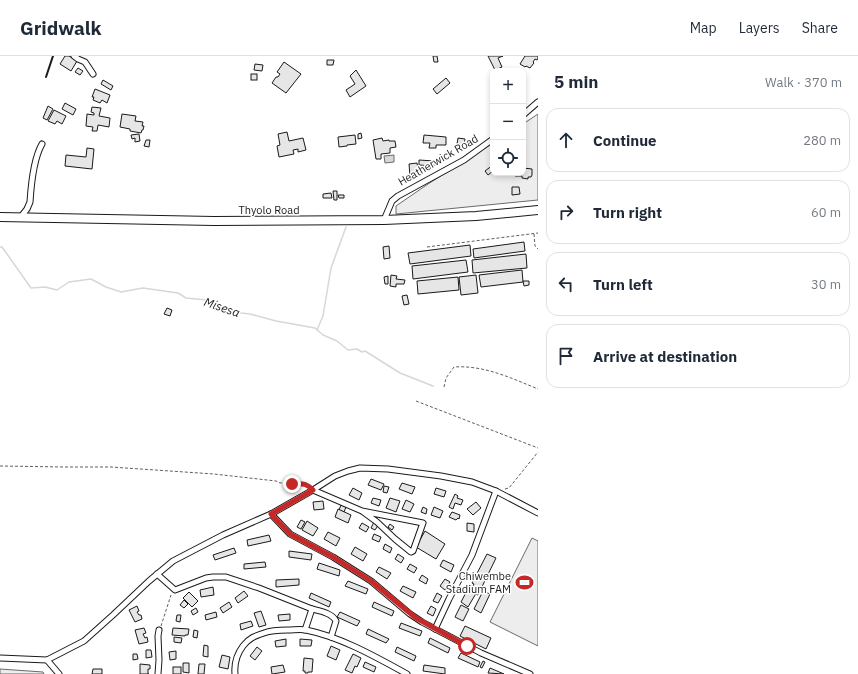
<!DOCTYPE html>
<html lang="en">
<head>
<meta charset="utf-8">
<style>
	:root { --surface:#fff; --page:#f6f6f7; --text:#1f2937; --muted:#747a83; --line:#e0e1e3 }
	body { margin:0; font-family:"IBM Plex Sans",sans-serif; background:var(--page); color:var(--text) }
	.controls { position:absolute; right:12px; top:12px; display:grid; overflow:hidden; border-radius:8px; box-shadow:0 2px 6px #0003 }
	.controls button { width:36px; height:36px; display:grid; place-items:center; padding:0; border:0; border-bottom:1px solid var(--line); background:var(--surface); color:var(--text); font:20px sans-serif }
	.stop { position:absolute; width:12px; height:12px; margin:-9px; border:3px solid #c62828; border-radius:50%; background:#fff }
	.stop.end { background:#c62828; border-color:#fff; box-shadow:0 1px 4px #0008 }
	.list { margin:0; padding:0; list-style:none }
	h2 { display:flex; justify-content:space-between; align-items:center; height:52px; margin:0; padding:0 16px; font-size:17px }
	h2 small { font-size:13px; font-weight:400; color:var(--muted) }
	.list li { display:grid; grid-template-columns:26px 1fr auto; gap:12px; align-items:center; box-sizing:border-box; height:64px; margin:0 8px 8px; padding:0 8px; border:1px solid var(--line); border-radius:12px }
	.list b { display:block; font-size:15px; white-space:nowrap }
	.list em { font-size:13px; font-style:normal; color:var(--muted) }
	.icon { flex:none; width:22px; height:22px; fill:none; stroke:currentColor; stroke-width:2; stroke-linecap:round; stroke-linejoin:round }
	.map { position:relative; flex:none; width:538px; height:618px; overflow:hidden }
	header { display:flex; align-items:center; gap:24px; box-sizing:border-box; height:56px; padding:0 20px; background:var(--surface); border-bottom:1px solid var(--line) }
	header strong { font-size:19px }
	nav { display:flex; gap:22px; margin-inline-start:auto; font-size:14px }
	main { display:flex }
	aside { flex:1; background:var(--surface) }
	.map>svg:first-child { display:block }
	.built { fill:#ededed; stroke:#6a6a6a }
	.water { fill:#d7d7d7; stroke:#6a6a6a }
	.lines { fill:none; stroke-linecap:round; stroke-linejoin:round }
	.stream { stroke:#d7d7d7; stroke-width:1.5 }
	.building { fill:#e6e6e6; stroke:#1a1a1a }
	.minor-casing { stroke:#1a1a1a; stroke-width:7 }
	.trunk-casing { stroke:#1a1a1a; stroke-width:10 }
	.path { stroke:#5f5f5f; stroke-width:1; stroke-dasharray:3 2; stroke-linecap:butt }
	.minor { stroke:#fff; stroke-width:5 }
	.trunk { stroke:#fff; stroke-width:8 }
	.wall { stroke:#1a1a1a; stroke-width:2 }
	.route { stroke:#c62828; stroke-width:5 }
	.labels { text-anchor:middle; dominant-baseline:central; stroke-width:3; stroke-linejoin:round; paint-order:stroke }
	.street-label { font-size:11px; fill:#1a1a1a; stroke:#fff }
	.poi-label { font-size:11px; fill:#1a1a1a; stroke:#fff; text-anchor:end }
	.water-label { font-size:12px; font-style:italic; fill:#1a1a1a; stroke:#fff }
</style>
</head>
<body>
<header>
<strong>Gridwalk</strong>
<nav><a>Map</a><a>Layers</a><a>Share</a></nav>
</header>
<main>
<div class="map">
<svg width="538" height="618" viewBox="0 0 538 618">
	<rect width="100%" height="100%" fill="#fff"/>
	<g class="built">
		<polygon points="538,58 538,144 396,158 396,150 428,128 493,87 493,117 523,117 523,68"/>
		<polygon points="532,482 538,485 538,590 490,566"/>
		<polygon points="0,613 43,616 44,618 0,618"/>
	</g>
	<polygon class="water" points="394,99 394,106 385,107 384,100"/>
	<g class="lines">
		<g class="stream">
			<polyline points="0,191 2,191 31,232 45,231 57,234 69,226 91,223 106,231 121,236 143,232 178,237 186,242 207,244 225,251 232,256 250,258 276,265 315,272 323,279 337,285 348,294 357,293 362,296 365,295 400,317 433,330"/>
			<polyline points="317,274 323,260 331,212 346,171"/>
		</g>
	</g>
	<g class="building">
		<polygon points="65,0 69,0 77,5 71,15 60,8"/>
		<polygon points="433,0 437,0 438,6 434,6"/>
		<polygon points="488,0 503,0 498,2 502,11 495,14"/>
		<polygon points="525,0 538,0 538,2 537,4 535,3 533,6 534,7 530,12 526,10 525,11 520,8"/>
		<polygon points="327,4 334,4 333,9 327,9"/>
		<polygon points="284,6 301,18 286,37 272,27 276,21 278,21 280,18 277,16"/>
		<polygon points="255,8 263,9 262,15 254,14"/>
		<polygon points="78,12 83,15 80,19 75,16"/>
		<polygon points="356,14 366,30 350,41 346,34 355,28 350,20"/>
		<rect x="251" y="18" width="6" height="6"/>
		<polygon points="446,22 450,27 437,38 433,33"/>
		<polygon points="103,24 113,30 111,34 101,28"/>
		<polygon points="95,33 110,39 107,47 102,44 100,47 93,44 94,41 92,41"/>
		<polygon points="65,47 76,53 73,59 62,53"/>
		<polygon points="48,50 53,53 47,64 43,62"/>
		<polygon points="92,51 101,52 99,60 110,62 109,71 98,69 97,75 92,75 93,71 86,70 87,58 94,59 94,57 91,56"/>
		<polygon points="54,54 66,60 62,68 57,65 55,68 48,65"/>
		<polygon points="122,58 136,60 135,65 143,66 142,70 144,70 143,74 142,74 141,77 130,75 130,73 120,71"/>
		<polygon points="287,76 289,85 303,82 306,94 298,96 298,93 293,94 294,98 279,101 277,90 280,89 278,78"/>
		<polygon points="361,77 362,82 358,83 358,78"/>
		<polygon points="139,78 140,85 135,86 135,82 132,83 131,79"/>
		<polygon points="355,79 356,88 347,89 347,90 339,91 338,81"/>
		<polygon points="424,79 446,81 446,89 436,89 436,92 429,92 430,87 423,87"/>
		<polygon points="382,82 383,85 389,84 389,85 395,85 396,91 390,92 390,97 381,98 381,103 376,103 373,84"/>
		<polygon points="458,82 465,83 464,89 457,88"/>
		<polygon points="146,84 150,84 149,91 144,90"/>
		<polygon points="87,92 94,93 92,113 65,110 66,99 86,101"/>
		<polygon points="419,104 434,105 434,110 419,109"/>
		<polygon points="417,107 418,113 421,113 422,119 410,120 409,108"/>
		<polygon points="493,109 493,115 488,119 485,115"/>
		<polygon points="523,112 532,113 532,119 531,121 528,121 528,123 522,122 522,120 515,120 515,117 523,117"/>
		<polygon points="512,131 519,131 520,138 512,139"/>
		<polygon points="333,135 337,135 337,144 334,144"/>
		<polygon points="331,137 332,142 323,142 323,138"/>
		<polygon points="338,139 344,139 344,142 339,142"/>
		<polygon points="524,186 525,195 474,202 473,193"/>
		<polygon points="470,189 471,200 410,208 408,197"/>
		<polygon points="389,190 390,202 384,203 383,191"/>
		<polygon points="526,198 527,212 473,217 472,204"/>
		<polygon points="466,204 468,216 413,223 412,210"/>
		<polygon points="522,214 523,226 481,231 479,219"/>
		<polygon points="391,219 397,220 396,223 405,224 404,228 396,228 396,231 390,230"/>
		<polygon points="476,219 478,237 461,239 459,221"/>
		<polygon points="388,220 388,228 385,228 384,221"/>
		<polygon points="458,221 459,234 418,238 417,225"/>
		<polygon points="523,225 529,225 529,229 524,230"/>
		<polygon points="407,239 409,248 404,249 402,240"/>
		<polygon points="167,252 172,254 170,260 164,258"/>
		<polygon points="371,423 384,428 381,434 368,429"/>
		<polygon points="402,427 415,431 412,438 399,433"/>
		<polygon points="384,430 389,431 387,437 383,436"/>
		<polygon points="353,432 362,437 359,444 349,439"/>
		<polygon points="436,432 446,435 444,441 434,438"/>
		<polygon points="455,438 458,440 457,442 463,444 461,449 455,447 453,453 449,451"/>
		<polygon points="373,442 381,444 379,450 371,447"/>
		<polygon points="390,442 400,445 396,456 386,452"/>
		<polygon points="406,444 414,448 410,456 402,453"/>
		<polygon points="323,445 324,453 314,454 313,446"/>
		<polygon points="476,446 481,452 473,459 467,453"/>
		<polygon points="341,449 346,451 344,456 339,454"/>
		<polygon points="423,451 427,453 426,458 421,456"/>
		<polygon points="434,451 443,455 440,462 431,459"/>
		<polygon points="338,453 351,459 348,467 335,461"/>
		<polygon points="452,456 460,459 459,463 458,462 456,464 449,461"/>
		<polygon points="301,464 305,466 301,473 297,471"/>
		<polygon points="307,465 318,472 313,480 302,474"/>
		<polygon points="374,466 379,468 375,474 371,472"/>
		<polygon points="362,467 369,471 366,476 359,472"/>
		<polygon points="467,467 474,468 474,476 467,475"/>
		<polygon points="390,468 394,471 392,474 388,471"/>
		<polygon points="425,475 445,488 436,503 416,491"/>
		<polygon points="328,476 340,482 336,490 324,483"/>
		<polygon points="374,478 381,481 379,486 372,483"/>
		<polygon points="269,479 271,485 248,490 247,484"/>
		<polygon points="385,488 392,492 390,497 383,493"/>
		<polygon points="355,491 367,498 363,505 351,498"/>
		<polygon points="234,492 236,497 215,504 213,499"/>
		<polygon points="289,495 312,498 311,504 289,501"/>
		<polygon points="398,498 404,502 401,507 395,503"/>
		<polygon points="487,498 496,502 478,539 476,538 479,532 473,530 474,528 472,527"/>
		<polygon points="443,504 454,509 451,516 440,510"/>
		<polygon points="265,506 266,511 244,513 244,508"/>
		<polygon points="319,507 340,514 339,520 317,513"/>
		<polygon points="410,508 417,512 414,517 407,513"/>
		<polygon points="379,511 391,517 387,523 376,516"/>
		<polygon points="422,519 428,523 426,528 419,524"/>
		<polygon points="299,523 299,529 276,531 276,524"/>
		<polygon points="445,523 450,526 445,534 440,530"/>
		<polygon points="348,525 368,533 366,538 345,530"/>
		<polygon points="470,529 478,534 468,551 461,546"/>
		<polygon points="403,530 416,536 413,542 400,535"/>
		<polygon points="213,531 214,539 201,541 200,534"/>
		<polygon points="244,535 248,540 238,547 235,542"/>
		<polygon points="483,535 490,538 481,557 474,553"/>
		<polygon points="189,536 198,545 192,551 183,542"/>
		<polygon points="311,537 331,546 329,551 309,542"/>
		<polygon points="437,537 442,540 438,547 433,545"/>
		<polygon points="184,544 188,548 184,552 180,549"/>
		<polygon points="229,546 232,551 223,557 220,552"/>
		<polygon points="374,546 394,555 392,560 372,551"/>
		<polygon points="461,549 469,553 463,565 455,561"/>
		<polygon points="137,550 139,555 137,556 139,559 141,559 142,563 135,566 129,554"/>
		<polygon points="431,550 436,553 433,560 427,557"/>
		<polygon points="196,552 198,556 193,559 191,555"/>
		<polygon points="261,555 266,569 259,571 254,557"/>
		<polygon points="216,556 217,561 206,564 205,559"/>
		<polygon points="340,556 360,565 357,570 337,561"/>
		<polygon points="290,558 290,564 279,565 278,559"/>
		<polygon points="177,559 181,559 180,566 176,565"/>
		<polygon points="251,565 253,570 241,574 240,568"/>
		<polygon points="401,567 422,575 420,580 399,572"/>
		<polygon points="465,570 491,582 486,593 460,580"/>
		<polygon points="144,572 146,577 143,578 145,582 147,581 148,586 139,588 135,574"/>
		<polygon points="173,572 189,573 188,579 185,579 185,580 172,579"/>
		<polygon points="368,573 389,583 386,587 366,578"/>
		<polygon points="194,574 198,575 197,582 193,581"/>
		<polygon points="174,581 182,582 181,587 174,586"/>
		<polygon points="430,582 450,592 448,597 428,587"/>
		<polygon points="286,583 286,590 276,591 275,585"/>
		<polygon points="300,583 312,584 311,590 300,590"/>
		<polygon points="204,589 208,590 208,601 203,600"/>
		<polygon points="331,590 340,594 336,604 327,600"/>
		<polygon points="257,591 262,595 255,604 250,600"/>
		<polygon points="397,591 416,600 414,605 395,596"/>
		<polygon points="146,594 151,594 152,601 146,602"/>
		<polygon points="176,595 176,603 170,604 169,596"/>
		<polygon points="461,597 480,606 478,611 458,602"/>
		<polygon points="133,598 137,598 138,603 133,604"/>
		<polygon points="353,598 361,602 357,611 355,610 352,617 345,614"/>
		<polygon points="222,599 230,601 228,613 219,611"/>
		<polygon points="304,602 313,603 312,616 308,616 308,617 305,617 305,615 303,615"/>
		<polygon points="483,605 485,606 482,612 480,611"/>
		<polygon points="365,606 376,611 374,616 363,611"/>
		<polygon points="183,607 189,607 189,617 183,616"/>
		<polygon points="140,608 150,609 150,613 148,613 148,618 149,618 140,618"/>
		<polygon points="199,608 205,608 204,618 198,618"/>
		<polygon points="283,609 285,616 272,618 271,611"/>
		<polygon points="424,609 445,612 445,618 423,615"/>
		<rect x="173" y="611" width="8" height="7"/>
		<polygon points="490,612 504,618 488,617"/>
		<polygon points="93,613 102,613 102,618 92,618"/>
	</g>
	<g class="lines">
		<defs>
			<g id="minor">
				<polyline points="74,0 78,3 85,6 93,18"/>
				<polyline points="523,59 538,46"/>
				<path d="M20,162L27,153L30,146C31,130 34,102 42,88"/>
				<polyline points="384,164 392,145 398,140 464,104 493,83"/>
				<polyline points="313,434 362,455 377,466 395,483 411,496 413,495 423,467 362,455"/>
				<polyline points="271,458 290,478 333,501 371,525 410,558 422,566 481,597 530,618"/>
				<polyline points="157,518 175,534 206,522 213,521 226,521 259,532 312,553"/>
				<polyline points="435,573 449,543 472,499 496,435"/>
				<path d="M305,574L312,553C320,555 332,557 336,565L331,581"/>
				<polyline points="0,602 47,604 59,618"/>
				<polyline points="47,604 84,585 113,559 149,525 173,505 223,479 271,458 313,434 335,420 348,415 360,412 388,413 441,420 472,426 496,435 538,457"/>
				<polyline points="158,618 159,604 158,580 159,574"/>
				<path d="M235,618C234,607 237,598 243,590C249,582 255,580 264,577C272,574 279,574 288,574C294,574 300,573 306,574C341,581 376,601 407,618"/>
			</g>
			<polyline id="trunk" points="0,161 214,165 384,164 476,160 538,154"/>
		</defs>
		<use href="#minor" class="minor-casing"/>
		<use href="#trunk" class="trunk-casing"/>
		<g class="path">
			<polyline points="534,178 535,190 538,193"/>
			<polyline points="427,191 538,177"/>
			<path d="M444,331L446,322L454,311C484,309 511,322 538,333"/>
			<polyline points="416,345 538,392"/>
			<polyline points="0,410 65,411 111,411 214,418 276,425 280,427 287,426 292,428 304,428 309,430"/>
			<polyline points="505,433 509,432 538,396"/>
			<polyline points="161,570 171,539"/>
		</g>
		<use href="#minor" class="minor"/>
		<use href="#trunk" class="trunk"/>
		<polyline class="wall" points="46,21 53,0"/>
	</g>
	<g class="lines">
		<path class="route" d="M292,428C302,428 305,426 313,434L271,458L290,478L333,501L371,525L416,562L467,590"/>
	</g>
	<defs>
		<symbol id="stadium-bare" viewBox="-9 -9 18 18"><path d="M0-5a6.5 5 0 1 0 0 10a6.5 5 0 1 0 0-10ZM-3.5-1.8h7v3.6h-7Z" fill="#c62828" stroke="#fff" stroke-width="2.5" paint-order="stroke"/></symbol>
	</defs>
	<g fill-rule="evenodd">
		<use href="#stadium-bare" x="512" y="514" width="25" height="25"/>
	</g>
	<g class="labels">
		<g class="street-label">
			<text transform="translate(438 104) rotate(-30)">Heatherwick Road</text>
			<text x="269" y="154">Thyolo Road</text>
		</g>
		<g class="poi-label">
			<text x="511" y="520">Chiwembe<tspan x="511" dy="13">Stadium FAM</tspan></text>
		</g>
		<g class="water-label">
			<text transform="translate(222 251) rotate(19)">Misesa</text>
		</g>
	</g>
</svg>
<div class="controls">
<button>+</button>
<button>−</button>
<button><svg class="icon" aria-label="locate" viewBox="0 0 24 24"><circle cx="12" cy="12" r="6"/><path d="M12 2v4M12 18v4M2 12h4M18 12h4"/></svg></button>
</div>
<div class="stop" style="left:467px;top:590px"></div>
<div class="stop end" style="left:292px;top:428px"></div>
</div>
<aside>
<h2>5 min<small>Walk · 370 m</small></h2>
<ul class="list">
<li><svg class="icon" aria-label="ahead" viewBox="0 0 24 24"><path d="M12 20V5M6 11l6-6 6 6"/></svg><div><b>Continue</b></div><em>280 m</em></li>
<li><svg class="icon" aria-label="right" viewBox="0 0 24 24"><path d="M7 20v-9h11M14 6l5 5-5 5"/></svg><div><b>Turn right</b></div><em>60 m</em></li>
<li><svg class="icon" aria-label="left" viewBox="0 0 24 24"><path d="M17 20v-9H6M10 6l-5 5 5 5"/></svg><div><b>Turn left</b></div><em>30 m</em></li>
<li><svg class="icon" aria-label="arrive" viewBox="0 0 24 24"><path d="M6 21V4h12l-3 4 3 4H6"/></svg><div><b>Arrive at destination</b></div></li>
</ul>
</aside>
</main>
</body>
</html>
